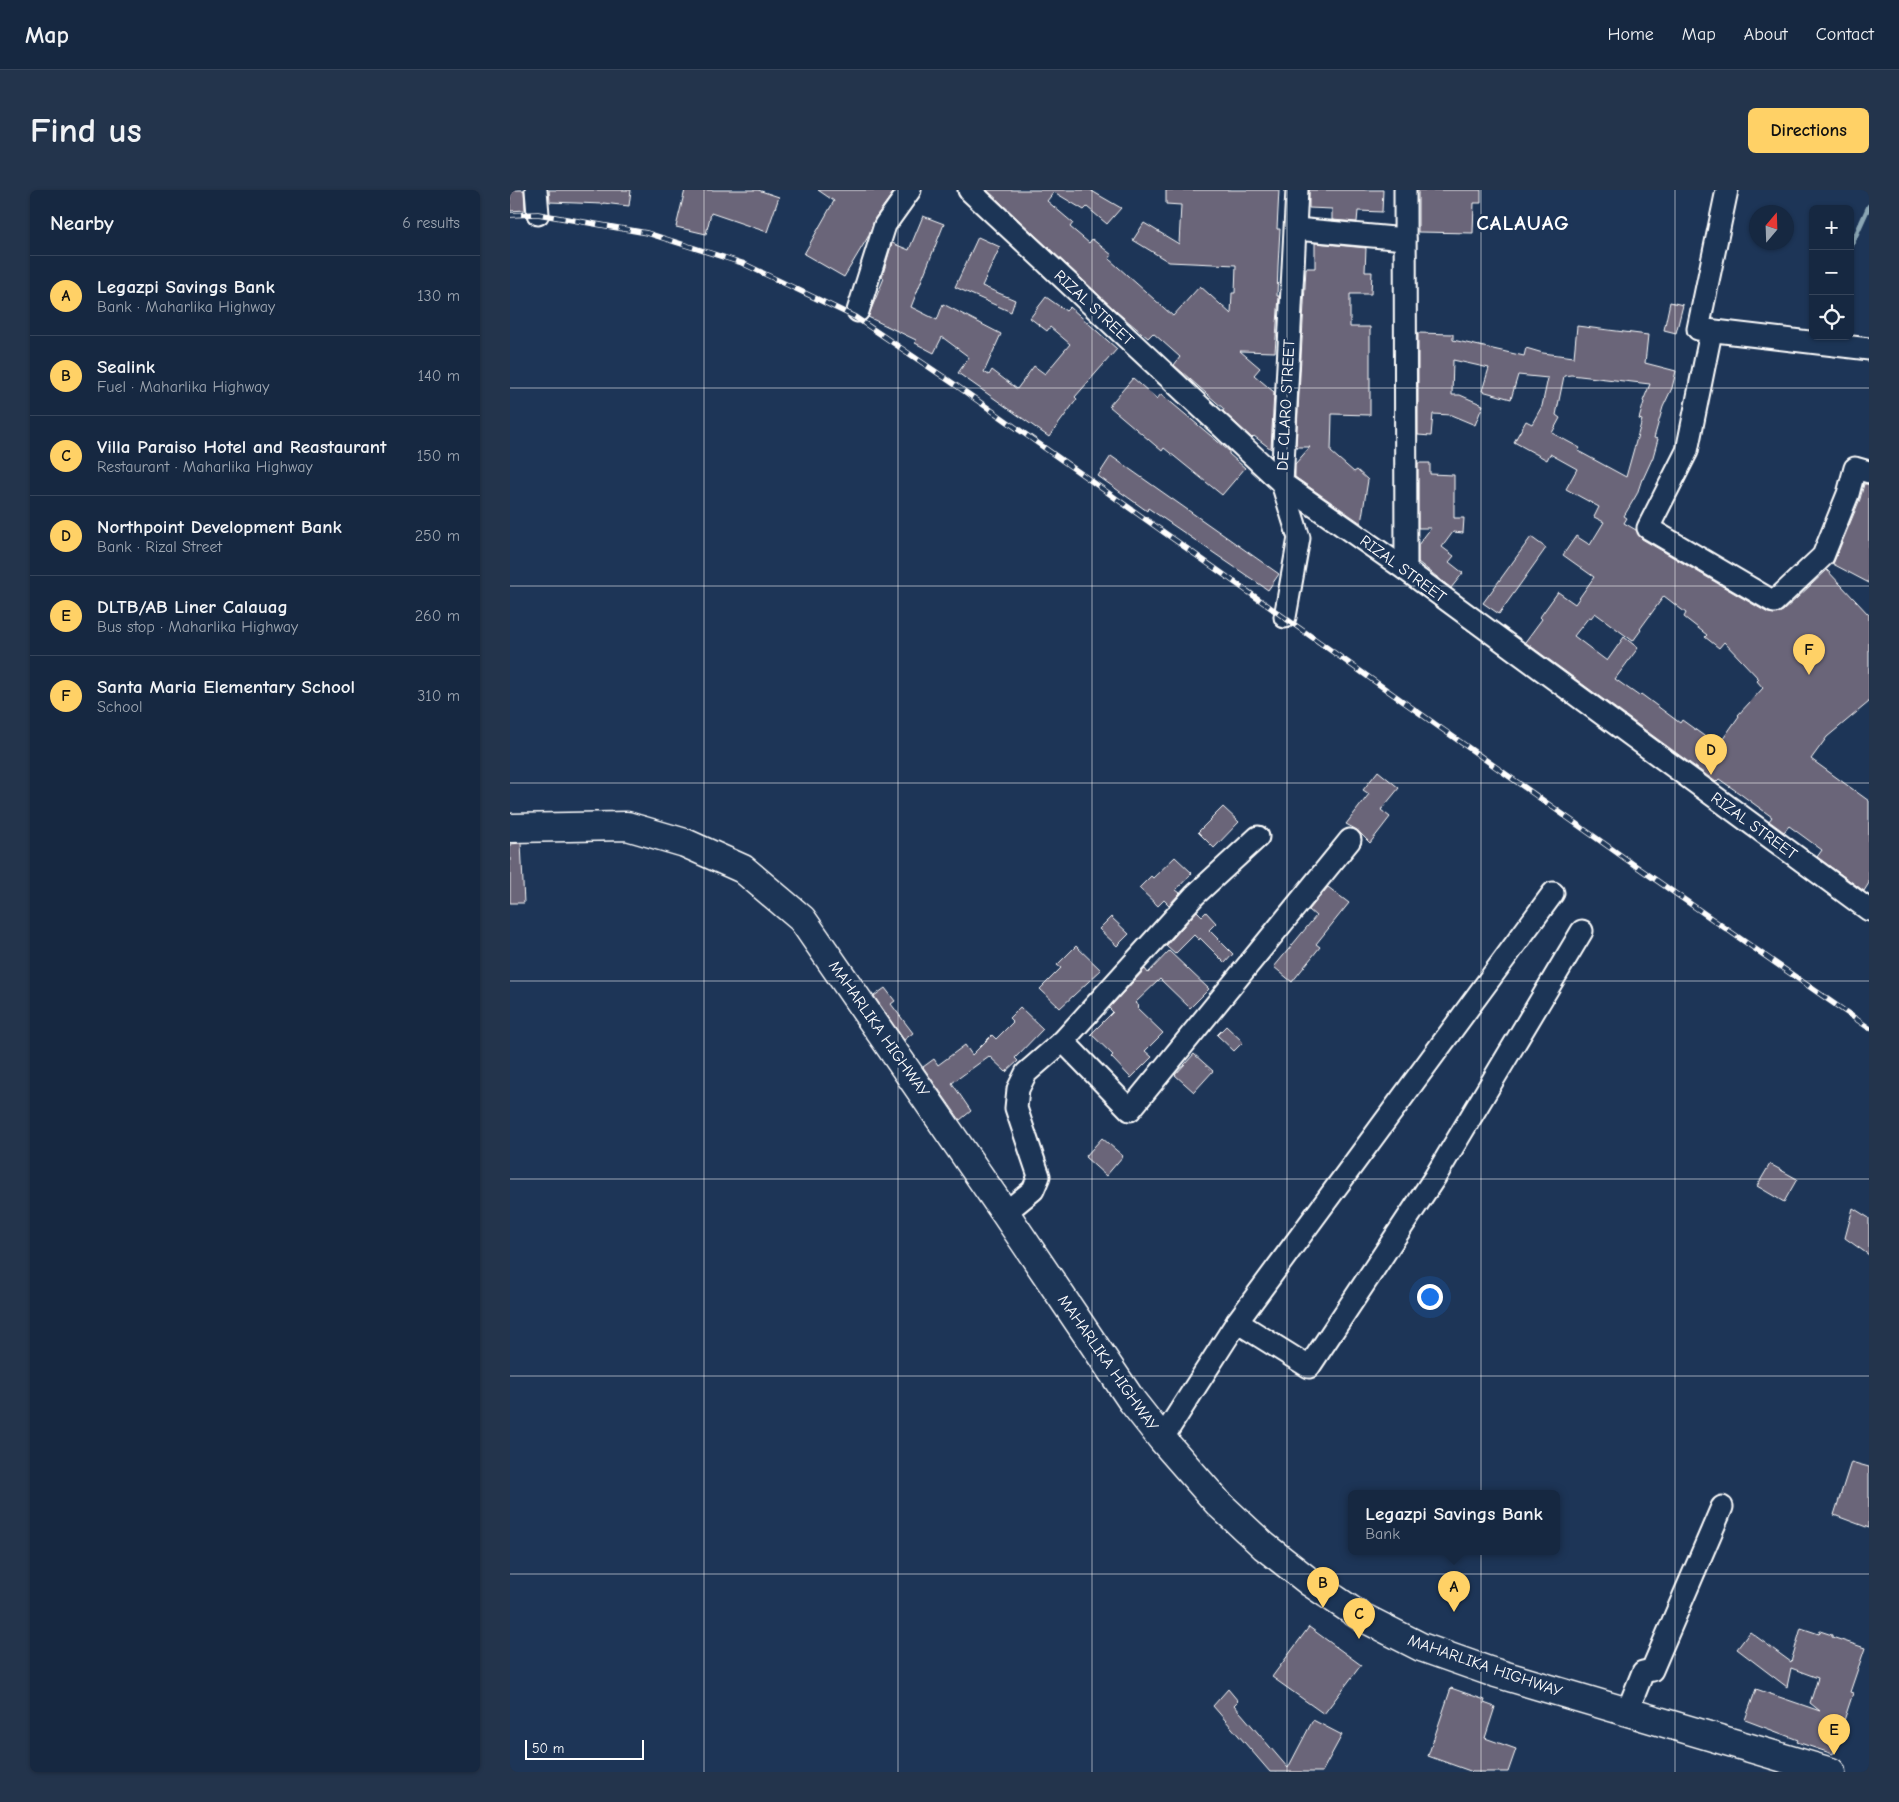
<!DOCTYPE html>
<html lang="en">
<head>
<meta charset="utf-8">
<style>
	:root { --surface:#162841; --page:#23344c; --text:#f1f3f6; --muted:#9ea6b1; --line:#35445a; --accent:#ffd166 }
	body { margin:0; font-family:"Comic Neue",sans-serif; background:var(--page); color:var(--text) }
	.controls { position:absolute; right:15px; top:15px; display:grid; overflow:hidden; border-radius:8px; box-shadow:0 1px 4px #0004 }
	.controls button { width:45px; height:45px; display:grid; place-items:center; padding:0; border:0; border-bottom:1px solid var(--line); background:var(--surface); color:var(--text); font:25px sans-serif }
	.compass { position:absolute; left:1239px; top:15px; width:45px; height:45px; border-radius:50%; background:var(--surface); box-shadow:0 1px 4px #0004; rotate:19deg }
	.scale { position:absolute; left:15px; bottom:12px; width:119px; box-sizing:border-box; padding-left:5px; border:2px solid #fff; border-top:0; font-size:14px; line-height:18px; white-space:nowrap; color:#fff; -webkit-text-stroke:4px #1d3557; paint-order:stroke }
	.you { position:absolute; left:919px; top:1106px; width:18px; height:18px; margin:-12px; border:4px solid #fff; border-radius:50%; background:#1a73e8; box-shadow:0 0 0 8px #1a73e833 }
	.badge { display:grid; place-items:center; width:32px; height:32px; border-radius:50%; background:var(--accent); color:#111; font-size:16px; font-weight:700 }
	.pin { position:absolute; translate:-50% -41px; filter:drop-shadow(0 1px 2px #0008) }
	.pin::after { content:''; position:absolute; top:26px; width:18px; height:15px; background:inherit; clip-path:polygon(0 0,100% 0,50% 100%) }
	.popup { position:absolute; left:838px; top:1300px; width:212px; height:65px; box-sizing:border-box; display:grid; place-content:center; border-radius:8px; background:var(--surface); filter:drop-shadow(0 1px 4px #0005); font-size:16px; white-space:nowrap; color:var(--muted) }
	.popup b { font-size:19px; color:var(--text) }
	.popup::after { content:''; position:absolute; left:50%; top:100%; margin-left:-10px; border:10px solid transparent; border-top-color:var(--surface) }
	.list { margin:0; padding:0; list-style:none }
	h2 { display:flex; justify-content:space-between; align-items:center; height:65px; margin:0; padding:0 20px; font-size:21px }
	h2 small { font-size:16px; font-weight:400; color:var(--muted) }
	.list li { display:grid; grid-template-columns:32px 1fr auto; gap:15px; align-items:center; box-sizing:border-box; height:80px; padding:0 20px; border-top:1px solid var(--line) }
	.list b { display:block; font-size:19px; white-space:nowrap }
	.list p { margin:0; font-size:16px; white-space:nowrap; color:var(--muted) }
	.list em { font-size:16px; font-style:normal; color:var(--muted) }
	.icon { flex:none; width:28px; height:28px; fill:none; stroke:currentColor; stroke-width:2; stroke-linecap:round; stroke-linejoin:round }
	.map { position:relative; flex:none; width:1359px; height:1582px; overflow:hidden; border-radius:8px }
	header { display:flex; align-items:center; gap:30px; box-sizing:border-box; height:70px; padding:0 25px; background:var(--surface); border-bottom:1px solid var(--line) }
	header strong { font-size:24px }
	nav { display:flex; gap:28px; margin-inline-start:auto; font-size:18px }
	.intro { display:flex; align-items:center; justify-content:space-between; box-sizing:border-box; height:120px; padding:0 30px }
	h1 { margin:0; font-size:35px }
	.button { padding:12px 22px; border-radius:8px; background:var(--accent); color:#111; font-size:18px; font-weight:700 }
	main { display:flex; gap:30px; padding:0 30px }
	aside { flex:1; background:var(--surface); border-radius:8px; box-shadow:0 1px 4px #0004 }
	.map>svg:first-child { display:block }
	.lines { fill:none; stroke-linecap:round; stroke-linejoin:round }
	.stream { stroke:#8ba6b4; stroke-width:5 }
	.building { fill:#6a6579; stroke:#fff; fill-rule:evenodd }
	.minor-casing { stroke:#fff; stroke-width:25 }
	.highway-casing { stroke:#fff; stroke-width:31 }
	.minor { stroke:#1d3557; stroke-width:21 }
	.highway { stroke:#1d3557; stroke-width:28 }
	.rail-casing { stroke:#fff; stroke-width:5.5 }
	.rail { stroke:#1d3557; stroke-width:4; stroke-dasharray:11; stroke-linecap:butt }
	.grid { fill:none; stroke:#fff; stroke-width:1; stroke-opacity:0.55 }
	.labels { text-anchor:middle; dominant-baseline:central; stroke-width:5; stroke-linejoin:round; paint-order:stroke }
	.street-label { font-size:16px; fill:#fff; stroke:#1d3557 }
	.district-label { font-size:21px; font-weight:bold; letter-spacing:1px; fill:#fff; stroke:#1d3557 }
</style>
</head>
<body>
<header>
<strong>Map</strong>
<nav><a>Home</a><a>Map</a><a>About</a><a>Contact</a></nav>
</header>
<div class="intro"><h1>Find us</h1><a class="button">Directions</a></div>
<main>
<aside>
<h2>Nearby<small>6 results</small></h2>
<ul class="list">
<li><span class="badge">A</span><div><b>Legazpi Savings Bank</b><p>Bank · Maharlika Highway</p></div><em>130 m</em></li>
<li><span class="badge">B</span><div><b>Sealink</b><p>Fuel · Maharlika Highway</p></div><em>140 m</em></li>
<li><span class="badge">C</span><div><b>Villa Paraiso Hotel and Reastaurant</b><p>Restaurant · Maharlika Highway</p></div><em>150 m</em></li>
<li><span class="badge">D</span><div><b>Northpoint Development Bank</b><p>Bank · Rizal Street</p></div><em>250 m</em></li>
<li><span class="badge">E</span><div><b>DLTB/AB Liner Calauag</b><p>Bus stop · Maharlika Highway</p></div><em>260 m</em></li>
<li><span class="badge">F</span><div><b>Santa Maria Elementary School</b><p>School</p></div><em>310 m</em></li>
</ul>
</aside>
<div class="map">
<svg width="1359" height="1582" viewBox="0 0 1359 1582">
	<rect width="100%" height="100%" fill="#1d3557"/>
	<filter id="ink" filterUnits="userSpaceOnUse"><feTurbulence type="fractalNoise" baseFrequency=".02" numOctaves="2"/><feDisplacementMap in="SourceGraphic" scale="10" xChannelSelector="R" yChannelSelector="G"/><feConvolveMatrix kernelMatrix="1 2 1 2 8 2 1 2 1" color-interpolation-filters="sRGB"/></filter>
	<g filter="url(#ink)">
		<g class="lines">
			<polyline class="stream" points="1340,58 1359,16"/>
		</g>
		<g class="building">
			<polygon points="0,0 14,0 15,20 0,21"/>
			<polygon points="39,0 121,0 119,16 93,13 93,14 40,12"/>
			<polygon points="175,0 248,0 269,7 257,42 201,23 196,44 166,37"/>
			<polygon points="308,0 385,0 365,28 358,47 334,87 294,64 324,11"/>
			<polygon points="477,0 580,0 611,18 597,34 577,17 574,20 544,2 537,11 563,33 560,37 579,53 582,49 602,65 599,69 663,126 690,96 721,124 722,103 725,103 726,75 659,72 623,50 634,33 669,54 671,15 656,14 656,0 769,0 767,39 770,39 768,76 767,106 769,106 765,162 730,161 750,178 744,185 764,202 761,259 744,246 742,248 713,221 714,219 664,175 670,167 643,143 638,148 608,123"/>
			<polygon points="799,0 873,0 872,22 848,21 847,32 822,30 822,19 799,18"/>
			<polygon points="908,0 971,0 971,13 964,13 963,43 908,42"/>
			<polygon points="413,26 434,34 401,117 427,130 433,114 491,144 474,182 479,185 482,180 507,199 524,176 535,184 560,154 540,137 537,141 520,128 536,107 556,121 560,117 607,159 565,207 567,209 539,247 448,183 459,167 432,147 424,163 405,153 406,150 358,127 374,88 372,87 382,53 399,60"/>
			<polygon points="468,47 490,57 472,96 505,110 501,122 445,97"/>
			<polygon points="805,53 856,58 855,82 862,82 861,104 840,104 840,137 860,137 860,225 822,224 821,262 844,282 847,280 858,290 851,333 785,287 785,274 800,257 786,257 796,78 805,78"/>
			<polygon points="1160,112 1173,115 1166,143 1154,140"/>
			<path d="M1067,136L1138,145L1135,173L1166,181L1162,198L1153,217L1144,248L1148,249L1143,267L1133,289H1132L1127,304L1114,326L1117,328L1114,333L1126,340L1132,349L1258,423L1266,424L1273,421L1317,380L1359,425V512L1317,547L1301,569L1359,611V693L1354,701L1307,667L1312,660L1279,636L1274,642L1259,631L1262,627L1229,603L1209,589L1206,592L1015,452L1032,429L1030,427L1048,402L1065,414L1084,387L1053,365L1066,346L1080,355L1094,332L1084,327L1089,317L1056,299L1067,279L1040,264L1037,270L1004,252L1016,231L1022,234L1032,216L1038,188L1008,185L1001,209L972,201L979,178L943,170L942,205H950L973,215L965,235L941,225L923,224L921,246L908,245V143L943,144V150L1014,166L1016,158L1033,163L1064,167ZM1061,185L1140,194L1133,211L1134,212L1129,229L1132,230L1116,287L1068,261L1070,258L1042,243L1050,228L1046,225L1054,186ZM1154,406L1176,423L1174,427L1197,445L1195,447L1209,458L1214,452L1249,489L1247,491L1253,498L1228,525L1229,526L1208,556L1172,530L1170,533L1131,504L1129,506L1105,489L1128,458L1114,447L1097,471L1064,446L1079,427L1081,428L1085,423L1123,451L1131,440L1130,439Z"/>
			<polygon points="623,188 647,209 651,204 719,261 719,264 735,278 712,305 654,258 652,261 599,216"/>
			<polygon points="601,266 769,384 758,400 638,318 637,321 588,286"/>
			<polygon points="908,273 920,273 920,284 944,285 944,328 954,328 953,343 943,342 932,357 944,366 939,372 953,383 941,398 908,372 908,355 921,338 908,338"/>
			<polygon points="1354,294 1359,294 1359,393 1323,374 1350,309"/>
			<polygon points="1021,347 1036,358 989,424 973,413"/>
			<polygon points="868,581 889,598 871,620 880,627 860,653 847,640 836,634 859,604 853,600"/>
			<polygon points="713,617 729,632 704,658 688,642"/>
			<polygon points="11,653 14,713 0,713 0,654"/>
			<polygon points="665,667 682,683 666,700 670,703 659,715 654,710 648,716 629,698 641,686 643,688"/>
			<polygon points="818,697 839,713 806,754 810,757 782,792 764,777 806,726 799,720"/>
			<polygon points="687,721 692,726 696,722 706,733 699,740 723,764 715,773 690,748 689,750 684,745 665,764 656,756"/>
			<polygon points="601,727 619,744 607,756 589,739"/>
			<polygon points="566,756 591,780 550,818 530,799 551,778 547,775"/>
			<polygon points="659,761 699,799 680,818 650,789 625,813 629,816 627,818 653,843 635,861 642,867 621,888 601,867 603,865 581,844 603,822 599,818 635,779 638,783"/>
			<polygon points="375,798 385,811 381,814 403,843 394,850 364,806"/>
			<polygon points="510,817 533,839 505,868 508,871 496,882 479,866 442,893 461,921 450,930 413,877 424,869 428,875 455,855 462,865 482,845 486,849 503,832 499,828"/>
			<polygon points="716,836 733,852 724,861 707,845"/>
			<polygon points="684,864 703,881 684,902 665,885"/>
			<polygon points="592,948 613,966 596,986 575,967"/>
			<polygon points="1260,974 1287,989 1274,1012 1247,996"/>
			<polygon points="1343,1018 1359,1028 1359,1065 1335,1048"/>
			<polygon points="1341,1272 1359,1277 1359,1338 1324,1325"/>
			<polygon points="799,1437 851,1475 814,1524 762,1487"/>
			<polygon points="1291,1438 1309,1444 1310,1441 1322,1445 1322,1447 1355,1458 1340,1502 1343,1503 1323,1564 1287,1552 1288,1550 1235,1530 1246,1499 1310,1521 1300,1513 1308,1488 1281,1478 1277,1497 1227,1459 1240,1442 1281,1472"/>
			<polygon points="941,1498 975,1510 974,1513 985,1517 975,1548 1006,1559 998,1582 963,1582 918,1566"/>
			<polygon points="718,1499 728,1511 724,1515 778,1578 803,1530 832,1545 812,1582 760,1582 703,1516"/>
		</g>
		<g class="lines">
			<defs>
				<g id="minor">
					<polyline points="26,0 28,24"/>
					<polyline points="459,0 772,293 896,380 1359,720"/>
					<polyline points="895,0 896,380"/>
					<polyline points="1217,0 1188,139 1359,159"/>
					<polyline points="786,39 895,49"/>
					<polyline points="348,121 375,35 400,0"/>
					<polyline points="1201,142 1177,261 1138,338 1264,412 1313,366 1338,304 1345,278 1359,282"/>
					<polyline points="775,427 789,348 772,293 787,0"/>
					<polyline points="553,851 620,920 840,650"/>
					<polyline points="495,1023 523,1000 529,986 506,918 508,899 516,883 553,851 685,705 748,647"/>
					<polyline points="727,1132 799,1177 925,987 1072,741"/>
					<polyline points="652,1249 727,1132 1043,703"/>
					<polyline points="1117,1522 1133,1482 1142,1480 1212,1317"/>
				</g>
				<polyline id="highway" points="0,638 117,636 175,653 233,679 292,729 495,1023 622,1211 652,1249 708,1313 754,1356 801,1393 850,1426 911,1457 979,1481 1321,1582"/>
			</defs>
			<use href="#minor" class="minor-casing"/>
			<use href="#highway" class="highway-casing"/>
			<use href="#minor" class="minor"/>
			<use href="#highway" class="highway"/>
			<defs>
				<polyline id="rail" points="0,25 28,24 137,43 232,73 345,127 447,196 1123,674 1359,838"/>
			</defs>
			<use href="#rail" class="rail-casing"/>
			<use href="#rail" class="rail"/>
		</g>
	</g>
	<path class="grid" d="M194,0V1582M388,0V1582M582,0V1582M777,0V1582M971,0V1582M1165,0V1582M0,198H1359M0,396H1359M0,593H1359M0,791H1359M0,989H1359M0,1186H1359M0,1384H1359"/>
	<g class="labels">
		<g class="street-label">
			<text transform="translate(584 118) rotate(43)">RIZAL STREET</text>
			<text transform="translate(776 215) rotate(-87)">DE CLARO STREET</text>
			<text transform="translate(893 379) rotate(36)">RIZAL STREET</text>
			<text transform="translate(1244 636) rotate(36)">RIZAL STREET</text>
			<text transform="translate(369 839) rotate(55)">MAHARLIKA HIGHWAY</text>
			<text transform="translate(598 1173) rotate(55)">MAHARLIKA HIGHWAY</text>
			<text transform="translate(975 1476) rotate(19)">MAHARLIKA HIGHWAY</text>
		</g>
		<g class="district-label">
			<text x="1013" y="33">CALAUAG</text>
		</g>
	</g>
</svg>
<div class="controls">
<button>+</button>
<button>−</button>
<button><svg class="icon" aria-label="locate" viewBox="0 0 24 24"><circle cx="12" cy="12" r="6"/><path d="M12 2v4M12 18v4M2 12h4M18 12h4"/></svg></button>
</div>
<svg class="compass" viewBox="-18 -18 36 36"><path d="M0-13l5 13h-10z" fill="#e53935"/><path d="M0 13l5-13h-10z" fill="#9ea6b1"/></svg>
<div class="scale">50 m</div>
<div class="you"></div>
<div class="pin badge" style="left:944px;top:1422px">A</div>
<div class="popup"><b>Legazpi Savings Bank</b>Bank</div>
<div class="pin badge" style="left:813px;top:1418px">B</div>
<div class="pin badge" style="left:849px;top:1449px">C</div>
<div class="pin badge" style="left:1201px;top:585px">D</div>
<div class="pin badge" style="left:1324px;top:1565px">E</div>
<div class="pin badge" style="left:1299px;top:485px">F</div>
</div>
</main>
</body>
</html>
